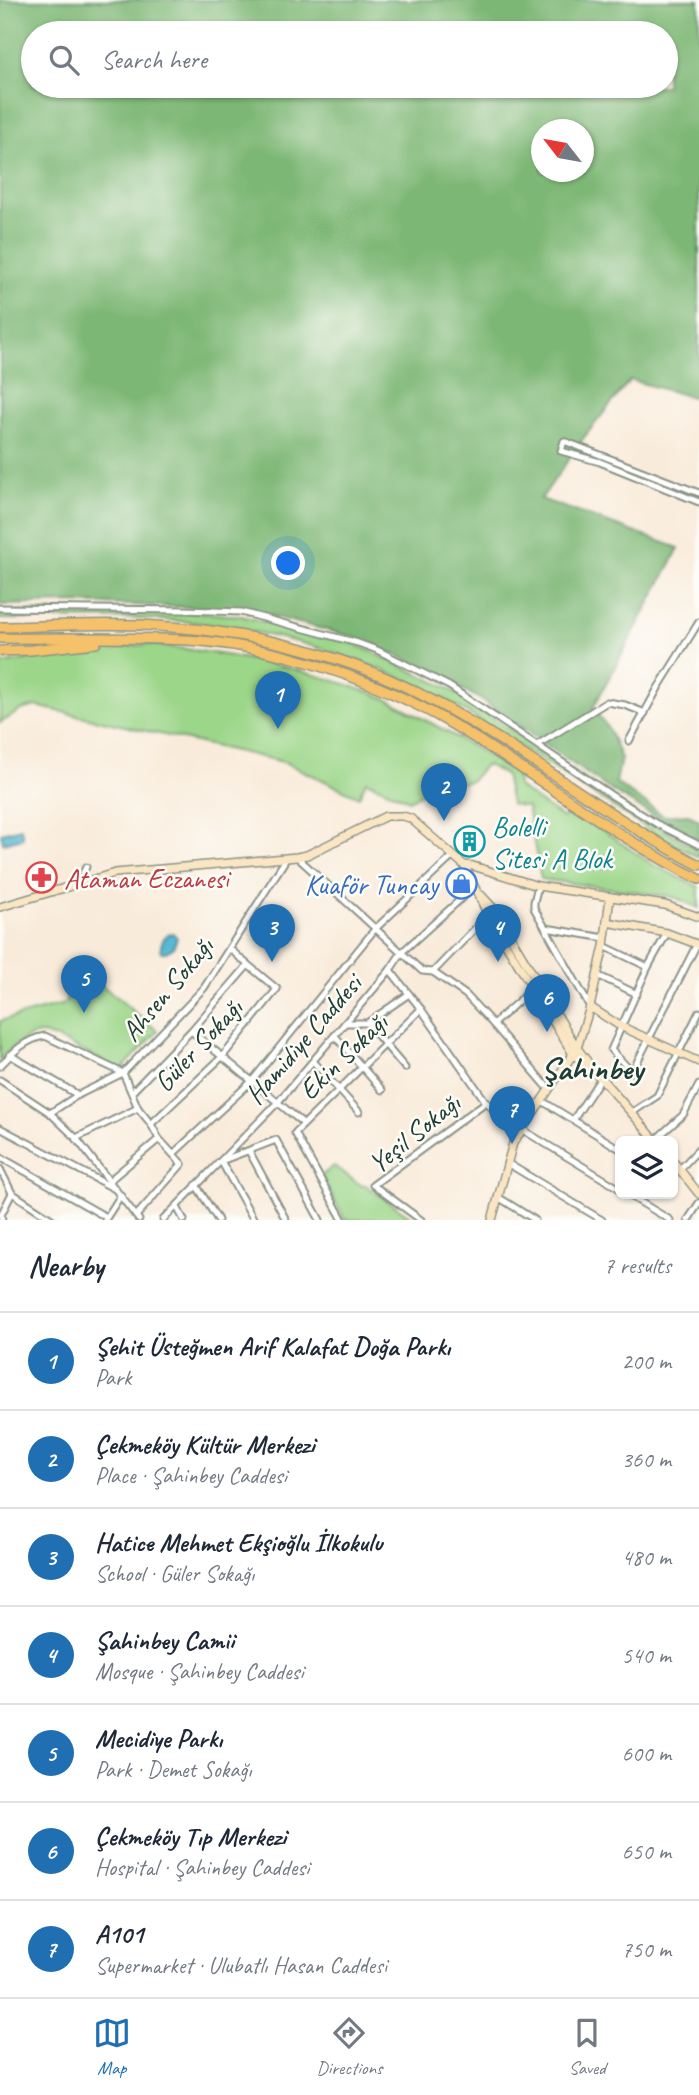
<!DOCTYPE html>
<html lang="en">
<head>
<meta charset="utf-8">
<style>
	:root { --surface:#fff; --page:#f6f6f7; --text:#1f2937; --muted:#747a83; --line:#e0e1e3; --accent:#1f6fb2 }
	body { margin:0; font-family:Caveat,sans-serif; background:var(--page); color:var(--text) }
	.controls { position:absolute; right:21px; bottom:21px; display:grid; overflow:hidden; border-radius:10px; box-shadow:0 2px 5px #0004 }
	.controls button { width:63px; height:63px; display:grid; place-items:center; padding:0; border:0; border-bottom:2px solid var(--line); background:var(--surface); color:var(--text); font:35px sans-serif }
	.compass { position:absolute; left:531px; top:119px; width:63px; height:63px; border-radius:50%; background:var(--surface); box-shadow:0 2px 5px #0004; rotate:301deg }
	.you { position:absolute; left:289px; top:564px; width:24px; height:24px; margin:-18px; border:5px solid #fff; border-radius:50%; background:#1a73e8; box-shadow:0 0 0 10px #1a73e833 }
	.badge { display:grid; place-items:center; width:46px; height:46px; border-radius:50%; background:var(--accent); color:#fff; font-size:23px; font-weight:700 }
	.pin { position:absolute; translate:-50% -58px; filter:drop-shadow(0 2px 4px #0008) }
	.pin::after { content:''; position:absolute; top:37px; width:24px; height:21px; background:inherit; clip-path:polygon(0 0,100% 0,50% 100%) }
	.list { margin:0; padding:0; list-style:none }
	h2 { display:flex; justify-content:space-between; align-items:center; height:91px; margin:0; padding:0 28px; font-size:30px }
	h2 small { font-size:23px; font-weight:400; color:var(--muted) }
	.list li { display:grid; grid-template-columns:46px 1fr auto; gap:21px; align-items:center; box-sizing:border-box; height:98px; padding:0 28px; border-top:2px solid var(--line) }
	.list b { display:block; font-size:26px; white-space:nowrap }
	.list p { margin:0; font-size:23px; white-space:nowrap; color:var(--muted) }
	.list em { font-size:23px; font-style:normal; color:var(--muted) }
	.icon { flex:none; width:38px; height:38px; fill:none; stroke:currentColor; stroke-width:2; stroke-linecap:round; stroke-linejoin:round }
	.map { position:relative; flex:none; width:699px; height:1220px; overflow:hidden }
	.search { position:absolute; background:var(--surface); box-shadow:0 2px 5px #0004; left:21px; right:21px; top:21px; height:77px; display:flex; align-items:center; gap:18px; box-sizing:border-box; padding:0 24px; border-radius:38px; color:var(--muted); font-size:26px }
	.sheet { height:777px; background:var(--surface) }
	nav { display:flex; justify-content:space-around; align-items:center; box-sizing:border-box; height:98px; border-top:2px solid var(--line); background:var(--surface); font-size:19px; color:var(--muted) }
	nav a { display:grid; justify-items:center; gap:4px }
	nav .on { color:var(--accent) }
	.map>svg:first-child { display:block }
	.green { fill:#9cd689; stroke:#5e8a5e; stroke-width:2 }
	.forest { fill:#7db775; stroke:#4e7a54; stroke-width:2; fill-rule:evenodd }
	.water { fill:#54b7d3; stroke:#3a7a84; stroke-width:2 }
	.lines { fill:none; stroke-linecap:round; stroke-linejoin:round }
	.street-casing { stroke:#8c9487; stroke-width:9 }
	.secondary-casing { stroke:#8c9487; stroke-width:10 }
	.highway-casing { stroke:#8c9487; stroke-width:12 }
	.street { stroke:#fff; stroke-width:5 }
	.secondary { stroke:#fbe6c4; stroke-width:7 }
	.highway { stroke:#f5c16b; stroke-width:9 }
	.labels { text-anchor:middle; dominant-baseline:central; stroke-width:5; stroke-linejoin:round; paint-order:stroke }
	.culture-label { font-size:28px; fill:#0d838f; stroke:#fdfcf7; text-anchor:start }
	.health-label { font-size:28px; fill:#be3a42; stroke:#fdfcf7; text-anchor:start }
	.shop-label { font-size:28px; fill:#366cbe; stroke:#fdfcf7; text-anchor:end }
	.street-label { font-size:28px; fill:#1f3d34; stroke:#fdfcf7 }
	.quarter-label { font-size:32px; font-weight:bold; fill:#1f3d34; stroke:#fdfcf7 }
</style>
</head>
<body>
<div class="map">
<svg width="699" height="1220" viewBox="0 0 699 1220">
	<rect width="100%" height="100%" fill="#fdfcf7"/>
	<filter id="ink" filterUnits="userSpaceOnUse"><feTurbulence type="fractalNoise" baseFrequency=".0143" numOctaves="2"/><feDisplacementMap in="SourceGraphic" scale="14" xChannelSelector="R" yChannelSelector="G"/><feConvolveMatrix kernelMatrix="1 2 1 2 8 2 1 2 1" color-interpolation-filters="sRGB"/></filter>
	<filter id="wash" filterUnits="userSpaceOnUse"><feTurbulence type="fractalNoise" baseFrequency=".00686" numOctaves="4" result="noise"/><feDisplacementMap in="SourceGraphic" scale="28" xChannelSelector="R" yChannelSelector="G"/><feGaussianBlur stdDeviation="1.57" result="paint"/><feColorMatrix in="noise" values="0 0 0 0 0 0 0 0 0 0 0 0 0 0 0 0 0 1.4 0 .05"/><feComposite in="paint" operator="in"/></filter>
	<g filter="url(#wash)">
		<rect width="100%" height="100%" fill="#f9ebda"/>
		<g class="green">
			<path d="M0,612C80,612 161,608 241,616L355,644L448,688L641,817L699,850V857L656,834L571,780L574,774L570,772L566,776C511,741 457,702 397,676C339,651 275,634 213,625C145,615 69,619 0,619Z"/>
			<path d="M146,644C224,653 299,666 374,694C394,701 412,713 431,723C460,739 489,756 517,775L518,787L563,818L571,809L655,866L699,887V908L674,897L541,879L527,807L511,804L505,775L487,765L483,767L471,781L434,787L409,800L366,781L359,797L284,762L36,706L21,710L0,723V664L86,649H114Z"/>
			<path d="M83,970L158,1031L121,1070C109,1064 50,1033 41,1034C27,1035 8,1049 0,1060V1021L64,1004Z"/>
			<polygon points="334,1166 362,1186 365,1185 414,1219 345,1220 321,1176"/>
		</g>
		<path class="forest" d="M0,0H699V399L630,380L585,436L541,499L679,548L593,708L608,728L621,758L616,783L664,816L686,814L699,820V840L677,830L612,791L477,697L401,657L354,637L244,609L73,603L0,605ZM33,33H666V86H33ZM542,130H584V172H542Z"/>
		<g class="water">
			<polygon points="21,828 23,838 3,843 1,833"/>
			<path d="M173,933L177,938L173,948L166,952H161C160,942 163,936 173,933Z"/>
		</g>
	</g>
	<g filter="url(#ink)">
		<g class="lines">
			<defs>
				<g id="street">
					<polyline points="699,493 564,441 561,451 600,462 699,502"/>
					<polyline points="0,608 185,610 241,612 358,643 377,650 449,686 611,795 657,824 699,845"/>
					<polyline points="629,741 658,688 699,622"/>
					<polyline points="537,745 607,702 625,705 645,713"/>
					<polyline points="297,857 422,971 433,972 466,995 493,1024 549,1089"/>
					<polyline points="79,882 86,867"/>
					<polyline points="538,886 534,902 534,908 590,1007"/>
					<polyline points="546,928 605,938"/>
					<polyline points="667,933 648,967 611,1050 632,1072 697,944"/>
					<polyline points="604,946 648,967"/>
					<polyline points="390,970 421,1009 486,1102 520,1134"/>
					<polyline points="433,972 488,915"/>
					<polyline points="597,975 637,994"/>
					<polyline points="345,1023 367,1023 409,994"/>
					<polyline points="367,1023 405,1068"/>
					<polyline points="493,1024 532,989"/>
					<polyline points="191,1031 304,1124"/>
					<polyline points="335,1036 382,1090"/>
					<polyline points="10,1055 78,1095"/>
					<polyline points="313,1061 359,1112"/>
					<path d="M0,1066C13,1052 26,1039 45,1036L123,1073L138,1108L151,1124L159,1139L182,1164L136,1216"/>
					<polyline points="0,1080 50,1113 76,1138 139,1220"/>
					<polyline points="132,1092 191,1031 248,965 230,949"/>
					<polyline points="542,1101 620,1149"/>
					<polyline points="50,1113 78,1095 123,1073 204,988 286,859"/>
					<polyline points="631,1113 657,1096 699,1012"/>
					<polyline points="573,1120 601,1078"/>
					<polyline points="151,1124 223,1056 277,989 248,965"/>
					<polyline points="0,1128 115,1189"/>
					<polyline points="523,1130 620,1189"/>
					<polyline points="76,1138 138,1108"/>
					<polyline points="655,1140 683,1115 699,1085"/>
					<polyline points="249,1151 286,1220"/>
					<polyline points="173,1154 252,1081 375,929 453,856"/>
					<polyline points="0,1157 106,1217"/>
					<polyline points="507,1163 602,1220"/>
					<polyline points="0,1169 12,1193 1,1215 2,1220"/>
					<polyline points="680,1169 699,1149"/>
					<polyline points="110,1180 159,1139"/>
					<polyline points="196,1185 218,1220"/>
					<polyline points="12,1193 53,1220"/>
					<polyline points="627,1194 670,1220"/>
					<polyline points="498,1197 535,1220"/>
					<polyline points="177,1207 184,1220"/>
					<polyline points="105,1220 121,1195"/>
					<polyline points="163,1220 278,1102 390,970 402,952 474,887"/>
					<polyline points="254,1220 221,1161 276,1140 320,1220"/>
					<polyline points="343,1220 295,1133 421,1009"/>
					<polyline points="421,1220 373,1185 486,1102"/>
					<polyline points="688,1220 699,1203"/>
				</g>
				<g id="secondary">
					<polyline points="464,865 473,866 538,886 665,905 699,917"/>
					<polyline points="481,895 494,909 577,1048 587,1061"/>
					<polyline points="0,907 115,873 297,857 307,855 386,816 402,816 410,818 464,865 488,915 573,1054 601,1078 656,1141"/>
					<polyline points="607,922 667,933 699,945"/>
					<polyline points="590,1007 620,1026 699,1062"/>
					<polyline points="673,1161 699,1194"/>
					<polyline points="492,1220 513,1143 577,1048 590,1007 604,946 610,897"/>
				</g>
				<g id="highway">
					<path d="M0,627C56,626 114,622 170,627C257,633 346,655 424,696C520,745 603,815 699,865"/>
					<path d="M0,638C67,639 134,636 201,641C281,648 378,681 447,721C533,771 610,835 699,879"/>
					<polyline points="0,651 31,650 96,643"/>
				</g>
			</defs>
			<use href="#street" class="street-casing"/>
			<use href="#secondary" class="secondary-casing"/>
			<use href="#highway" class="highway-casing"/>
			<use href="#street" class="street"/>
			<use href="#secondary" class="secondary"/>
			<use href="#highway" class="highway"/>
		</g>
	</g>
	<defs>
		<symbol id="building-ring" viewBox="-11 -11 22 22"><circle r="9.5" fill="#fdfcf7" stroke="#0f9aa8" stroke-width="1.5"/><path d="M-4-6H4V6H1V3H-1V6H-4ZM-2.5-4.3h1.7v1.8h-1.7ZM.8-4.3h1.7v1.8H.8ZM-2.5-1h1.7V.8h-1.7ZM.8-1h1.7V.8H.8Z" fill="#0f9aa8"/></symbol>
		<symbol id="pharmacy-ring" viewBox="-11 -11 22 22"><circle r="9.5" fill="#fdfcf7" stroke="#e0444e" stroke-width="1.5"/><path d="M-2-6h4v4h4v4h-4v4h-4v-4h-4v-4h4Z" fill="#e0444e"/></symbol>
		<symbol id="shop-ring" viewBox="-11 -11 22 22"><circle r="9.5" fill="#fdfcf7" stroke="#3f7fe0" stroke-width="1.5"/><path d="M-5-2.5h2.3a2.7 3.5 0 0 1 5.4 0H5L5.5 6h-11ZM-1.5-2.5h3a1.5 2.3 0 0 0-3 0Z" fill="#3f7fe0"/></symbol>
	</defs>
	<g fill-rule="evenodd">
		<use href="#building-ring" x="452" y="824" width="35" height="35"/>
		<use href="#pharmacy-ring" x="24" y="860" width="35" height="35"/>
		<use href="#shop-ring" x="444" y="866" width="35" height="35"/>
	</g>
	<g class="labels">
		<g class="culture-label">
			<text x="492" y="826">Bolelli<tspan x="492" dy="32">Sitesi A Blok</tspan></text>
		</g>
		<g class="health-label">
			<text x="64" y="878">Ataman Eczanesi</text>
		</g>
		<g class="shop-label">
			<text x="438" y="884">Kuaför Tuncay</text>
		</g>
		<g class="street-label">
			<text transform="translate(167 989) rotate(-50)">Ahsen Sokağı</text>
			<text transform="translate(303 1039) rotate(-49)">Hamidiye Caddesi</text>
			<text transform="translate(198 1045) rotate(-47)">Güler Sokağı</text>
			<text transform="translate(343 1056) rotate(-44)">Ekin Sokağı</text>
			<text transform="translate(414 1133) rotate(-39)">Yeşil Sokağı</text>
		</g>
		<g class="quarter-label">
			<text x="592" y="1068">Şahinbey</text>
		</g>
	</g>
</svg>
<div class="controls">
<button><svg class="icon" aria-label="layers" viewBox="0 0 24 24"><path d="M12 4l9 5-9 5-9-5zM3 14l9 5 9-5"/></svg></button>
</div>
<svg class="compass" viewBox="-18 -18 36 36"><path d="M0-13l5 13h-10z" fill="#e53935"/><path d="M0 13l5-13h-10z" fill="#747a83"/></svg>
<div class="you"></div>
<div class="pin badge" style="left:278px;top:729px">1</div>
<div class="pin badge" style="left:444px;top:821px">2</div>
<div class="pin badge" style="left:272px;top:962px">3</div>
<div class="pin badge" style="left:498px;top:962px">4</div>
<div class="pin badge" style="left:84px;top:1013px">5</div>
<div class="pin badge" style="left:547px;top:1032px">6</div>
<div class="pin badge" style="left:512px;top:1144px">7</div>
<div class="search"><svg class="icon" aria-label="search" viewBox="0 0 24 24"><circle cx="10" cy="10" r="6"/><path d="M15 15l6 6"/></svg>Search here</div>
</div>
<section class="sheet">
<h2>Nearby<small>7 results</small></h2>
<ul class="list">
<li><span class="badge">1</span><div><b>Şehit Üsteğmen Arif Kalafat Doğa Parkı</b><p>Park</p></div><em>200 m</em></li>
<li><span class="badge">2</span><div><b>Çekmeköy Kültür Merkezi</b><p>Place · Şahinbey Caddesi</p></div><em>360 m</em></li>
<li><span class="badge">3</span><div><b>Hatice Mehmet Ekşioğlu İlkokulu</b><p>School · Güler Sokağı</p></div><em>480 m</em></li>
<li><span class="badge">4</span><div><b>Şahinbey Camii</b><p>Mosque · Şahinbey Caddesi</p></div><em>540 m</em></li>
<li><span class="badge">5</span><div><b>Mecidiye Parkı</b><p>Park · Demet Sokağı</p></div><em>600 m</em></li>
<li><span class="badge">6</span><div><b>Çekmeköy Tıp Merkezi</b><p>Hospital · Şahinbey Caddesi</p></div><em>650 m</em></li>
<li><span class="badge">7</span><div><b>A101</b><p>Supermarket · Ulubatlı Hasan Caddesi</p></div><em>750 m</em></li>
</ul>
</section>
<nav>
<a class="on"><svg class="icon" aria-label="map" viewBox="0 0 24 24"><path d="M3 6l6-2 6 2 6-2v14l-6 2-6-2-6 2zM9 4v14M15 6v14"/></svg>Map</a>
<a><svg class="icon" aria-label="directions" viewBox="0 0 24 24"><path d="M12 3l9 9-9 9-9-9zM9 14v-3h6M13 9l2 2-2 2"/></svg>Directions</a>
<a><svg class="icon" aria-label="saved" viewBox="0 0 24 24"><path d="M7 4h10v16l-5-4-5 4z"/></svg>Saved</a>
</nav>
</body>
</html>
